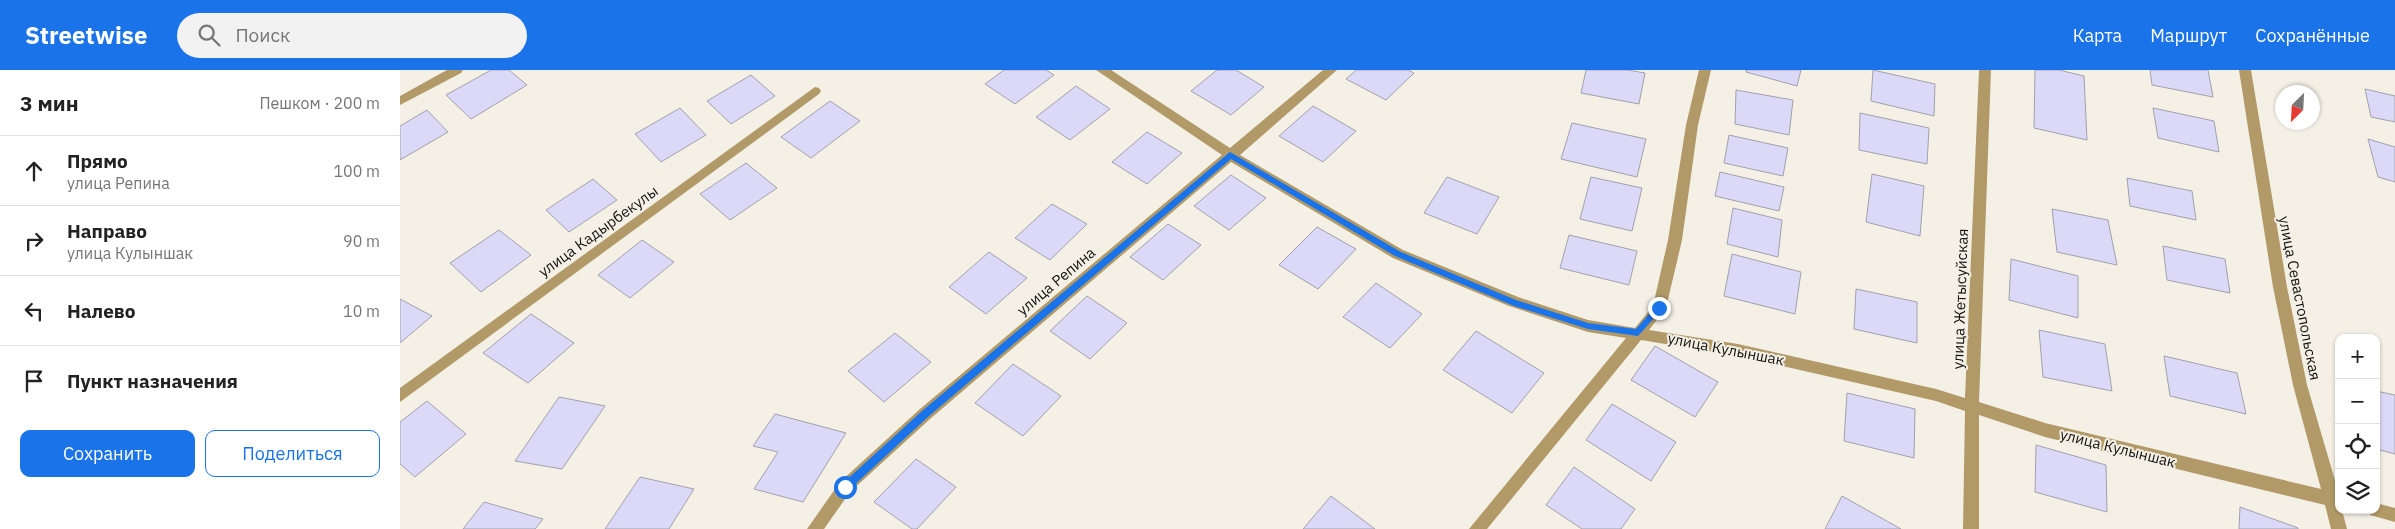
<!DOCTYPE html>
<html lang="ru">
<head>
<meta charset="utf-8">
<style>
	:root { --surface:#fff; --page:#f2f2f2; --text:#222; --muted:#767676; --line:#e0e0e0; --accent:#1a73e8 }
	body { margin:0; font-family:"IBM Plex Sans",sans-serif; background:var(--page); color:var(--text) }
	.controls { position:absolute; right:15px; bottom:15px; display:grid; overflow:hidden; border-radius:10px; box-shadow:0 1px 4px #0004 }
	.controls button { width:45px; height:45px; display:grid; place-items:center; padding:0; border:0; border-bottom:1px solid var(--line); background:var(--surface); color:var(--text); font:25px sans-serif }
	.compass { position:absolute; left:1875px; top:15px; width:45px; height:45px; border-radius:50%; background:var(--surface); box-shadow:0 1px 4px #0004; rotate:204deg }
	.stop { position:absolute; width:15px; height:15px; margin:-11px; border:4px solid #1a73e8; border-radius:50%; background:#fff }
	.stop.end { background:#1a73e8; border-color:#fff; box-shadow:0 1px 5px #0008 }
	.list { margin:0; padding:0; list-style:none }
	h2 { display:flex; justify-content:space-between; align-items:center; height:65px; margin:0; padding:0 20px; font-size:21px }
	h2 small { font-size:16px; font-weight:400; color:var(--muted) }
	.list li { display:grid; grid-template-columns:32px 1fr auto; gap:15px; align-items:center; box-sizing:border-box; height:70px; padding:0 20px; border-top:1px solid var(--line) }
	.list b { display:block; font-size:19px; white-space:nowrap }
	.list p { margin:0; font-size:16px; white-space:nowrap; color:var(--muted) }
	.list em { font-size:16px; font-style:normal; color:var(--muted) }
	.actions { display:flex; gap:10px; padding:15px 20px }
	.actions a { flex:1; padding:11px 0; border:1px solid var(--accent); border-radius:10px; text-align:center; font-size:18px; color:var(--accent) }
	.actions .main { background:var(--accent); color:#fff }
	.icon { flex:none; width:28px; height:28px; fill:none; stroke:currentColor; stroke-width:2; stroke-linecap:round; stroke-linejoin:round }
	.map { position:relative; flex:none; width:1995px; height:459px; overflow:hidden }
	header { display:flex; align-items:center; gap:30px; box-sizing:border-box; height:70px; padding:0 25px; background:var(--accent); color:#fff }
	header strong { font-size:24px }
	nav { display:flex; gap:28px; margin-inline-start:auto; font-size:18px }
	.search { width:350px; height:45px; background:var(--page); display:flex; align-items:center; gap:12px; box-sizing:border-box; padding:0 18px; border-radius:28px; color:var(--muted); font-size:19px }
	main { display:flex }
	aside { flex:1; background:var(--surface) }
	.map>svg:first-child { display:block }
	.building { fill:#dbd9f7; stroke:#a1a1ab }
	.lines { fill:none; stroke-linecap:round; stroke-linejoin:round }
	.minor { fill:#b19a68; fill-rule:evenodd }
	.route { fill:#1a73e8 }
	.labels { text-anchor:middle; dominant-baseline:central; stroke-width:4; stroke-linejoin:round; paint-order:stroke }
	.street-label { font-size:15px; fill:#12110d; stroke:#f5f0e6 }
</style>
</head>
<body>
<header>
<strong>Streetwise</strong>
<div class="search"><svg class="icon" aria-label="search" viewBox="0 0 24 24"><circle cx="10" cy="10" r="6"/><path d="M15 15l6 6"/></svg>Поиск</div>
<nav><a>Карта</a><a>Маршрут</a><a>Сохранённые</a></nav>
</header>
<main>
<aside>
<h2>3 мин<small>Пешком · 200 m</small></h2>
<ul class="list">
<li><svg class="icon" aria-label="ahead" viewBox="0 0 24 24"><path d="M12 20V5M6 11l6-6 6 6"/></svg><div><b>Прямо</b><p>улица Репина</p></div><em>100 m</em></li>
<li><svg class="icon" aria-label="right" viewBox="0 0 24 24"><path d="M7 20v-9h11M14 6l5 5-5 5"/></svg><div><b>Направо</b><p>улица Кулыншак</p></div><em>90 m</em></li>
<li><svg class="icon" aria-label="left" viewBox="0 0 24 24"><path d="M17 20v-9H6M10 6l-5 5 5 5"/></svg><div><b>Налево</b></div><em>10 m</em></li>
<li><svg class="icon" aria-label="arrive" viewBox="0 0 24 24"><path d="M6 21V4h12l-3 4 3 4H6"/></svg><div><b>Пункт назначения</b></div></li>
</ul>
<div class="actions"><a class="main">Сохранить</a><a>Поделиться</a></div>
</aside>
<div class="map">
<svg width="1995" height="459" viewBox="0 0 1995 459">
	<rect width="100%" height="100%" fill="#f5f0e6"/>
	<g class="building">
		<polygon points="91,0 109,0 127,15 71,49 46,25"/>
		<polygon points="604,0 646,0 654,5 615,34 585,14"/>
		<polygon points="817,0 836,0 864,17 831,45 791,21"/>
		<polygon points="956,0 1008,0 1014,3 986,30 946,9"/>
		<polygon points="1186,0 1228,0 1245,3 1239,34 1181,23"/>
		<polygon points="1346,0 1401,0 1397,16 1346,2"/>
		<polygon points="1473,0 1535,14 1534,46 1471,31"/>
		<polygon points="1635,0 1659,0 1684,6 1687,70 1634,58"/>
		<polygon points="1750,0 1808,0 1813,27 1752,15"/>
		<polygon points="351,5 375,26 331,54 307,31"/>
		<polygon points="676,16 710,39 670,70 636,47"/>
		<polygon points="1965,19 1995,26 1995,52 1971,47"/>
		<polygon points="1336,20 1393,30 1389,65 1335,54"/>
		<polygon points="430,31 460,51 411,88 381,67"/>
		<polygon points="913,36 956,61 923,92 879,66"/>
		<polygon points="280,38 306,65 261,92 235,64"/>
		<polygon points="1753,38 1814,51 1819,82 1758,68"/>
		<polygon points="27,40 48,62 0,90 0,56"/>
		<polygon points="1460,43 1529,58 1527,94 1459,80"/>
		<polygon points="1172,53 1246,69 1237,107 1161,89"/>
		<polygon points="747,62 782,83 747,114 712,92"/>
		<polygon points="1329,65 1388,78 1383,106 1324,93"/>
		<polygon points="1968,69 1995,77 1995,112 1978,107"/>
		<polygon points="346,93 377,118 330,150 300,124"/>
		<polygon points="1320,102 1384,117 1379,141 1315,126"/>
		<polygon points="1472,104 1524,116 1520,166 1466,152"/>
		<polygon points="831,105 866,128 829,160 794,136"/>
		<polygon points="1047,107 1099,127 1077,164 1024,143"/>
		<polygon points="1191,107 1242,118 1232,161 1180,149"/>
		<polygon points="1727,108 1792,121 1796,150 1730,136"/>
		<polygon points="193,109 217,130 169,162 146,140"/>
		<polygon points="652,134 687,154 650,190 615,168"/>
		<polygon points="1333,138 1382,150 1378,187 1327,174"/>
		<polygon points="1652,139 1708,150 1717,195 1657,182"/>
		<polygon points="768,154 801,175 763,210 730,187"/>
		<polygon points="917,157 956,179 918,219 879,195"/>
		<polygon points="99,160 131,185 81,222 50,193"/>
		<polygon points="1169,165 1237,181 1229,215 1160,198"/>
		<polygon points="242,170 274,192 230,228 198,205"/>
		<polygon points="1763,176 1825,189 1830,223 1767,210"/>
		<polygon points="589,182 627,208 586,244 549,217"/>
		<polygon points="1332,184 1401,202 1395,244 1324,226"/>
		<polygon points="1611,189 1678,206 1678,248 1609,230"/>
		<polygon points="976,213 1022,244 990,278 943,247"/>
		<polygon points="1456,219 1517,232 1517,273 1454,259"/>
		<polygon points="687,226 727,253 690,289 650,261"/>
		<polygon points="0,229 32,246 0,273"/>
		<polygon points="131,244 174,273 128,313 83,283"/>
		<polygon points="1639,260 1705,274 1712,321 1643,307"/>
		<polygon points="1076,261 1144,303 1112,343 1043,300"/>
		<polygon points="495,263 531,292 484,332 448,301"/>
		<polygon points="1255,276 1318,312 1295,347 1231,310"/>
		<polygon points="1764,286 1837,303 1846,344 1770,326"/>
		<polygon points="613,294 661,326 623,366 575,333"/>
		<polygon points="1976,321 1995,325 1995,384 1976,379"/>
		<polygon points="1447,323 1515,339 1514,388 1444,371"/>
		<polygon points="159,327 205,336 162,399 115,391"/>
		<polygon points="27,331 66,364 15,407 0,394 0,352"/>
		<polygon points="1212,334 1276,372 1251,411 1186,370"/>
		<polygon points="375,344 446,363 403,432 354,419 378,382 353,376"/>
		<polygon points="1636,375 1706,395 1707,442 1635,422"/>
		<polygon points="516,389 556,417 517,459 512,459 474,432"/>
		<polygon points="1174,397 1235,439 1221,459 1182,459 1146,435"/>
		<polygon points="240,407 294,419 269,459 205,459"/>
		<polygon points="931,426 975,459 903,459"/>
		<polygon points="1442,426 1501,459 1425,459"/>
		<polygon points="84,432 143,449 135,459 63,459"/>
		<polygon points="1840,437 1898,458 1898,459 1839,459"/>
	</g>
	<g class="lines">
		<g class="minor">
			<polygon points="47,0 63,0 61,3 0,35 0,26"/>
			<polygon points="696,0 711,0 830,78 923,0 937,0 840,85 1003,180 1118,227 1188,250 1235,258 1253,236 1268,170 1286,55 1299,0 1311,0 1298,55 1282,170 1266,238 1249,260 1338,274 1536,319 1565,328 1579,0 1591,0 1579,332 1645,353 1921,419 1893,315 1873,217 1839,0 1851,0 1887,217 1907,315 1939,424 1939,440 1942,440 1947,459 1931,459 1925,435 1645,367 1579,345 1579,459 1563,459 1565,341 1536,331 1338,286 1241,270 1087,459 1069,459 1226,268 1188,262 1109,236 993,188 831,92 530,349 450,422 424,459 407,459 440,412 520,339 822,85"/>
			<polygon points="415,17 419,18 421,21 419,24 0,332 0,318"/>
			<polygon points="1976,433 1995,438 1995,452 1970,445 1967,440 1976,440"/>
		</g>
	</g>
	<polygon class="route" points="830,82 1001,182 1116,230 1188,253 1236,259 1256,236 1259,235 1263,238 1238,266 1188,259 1114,236 995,186 831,89 528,347 449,420 442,420 442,414 522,341"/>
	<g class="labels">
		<g class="street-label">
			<text transform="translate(198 161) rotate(-36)">улица Кадырбекулы</text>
			<text transform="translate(656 211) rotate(-40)">улица Репина</text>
			<text transform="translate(1900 228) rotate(79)">улица Севастопольская</text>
			<text transform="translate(1560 229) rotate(-88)">улица Жетысуйская</text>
			<text transform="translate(1326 279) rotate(11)">улица Кулыншак</text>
			<text transform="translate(1718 378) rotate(14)">улица Кулыншак</text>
		</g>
	</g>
</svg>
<div class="controls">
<button>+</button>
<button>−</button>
<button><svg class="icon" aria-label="locate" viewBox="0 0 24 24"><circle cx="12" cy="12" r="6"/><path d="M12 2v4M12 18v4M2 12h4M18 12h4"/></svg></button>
<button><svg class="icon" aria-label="layers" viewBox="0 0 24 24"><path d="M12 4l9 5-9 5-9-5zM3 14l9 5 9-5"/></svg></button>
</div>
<svg class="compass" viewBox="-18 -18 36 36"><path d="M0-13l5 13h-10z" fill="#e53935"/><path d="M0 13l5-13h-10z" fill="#767676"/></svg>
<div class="stop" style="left:445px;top:417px"></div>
<div class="stop end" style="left:1259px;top:238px"></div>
</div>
</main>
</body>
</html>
